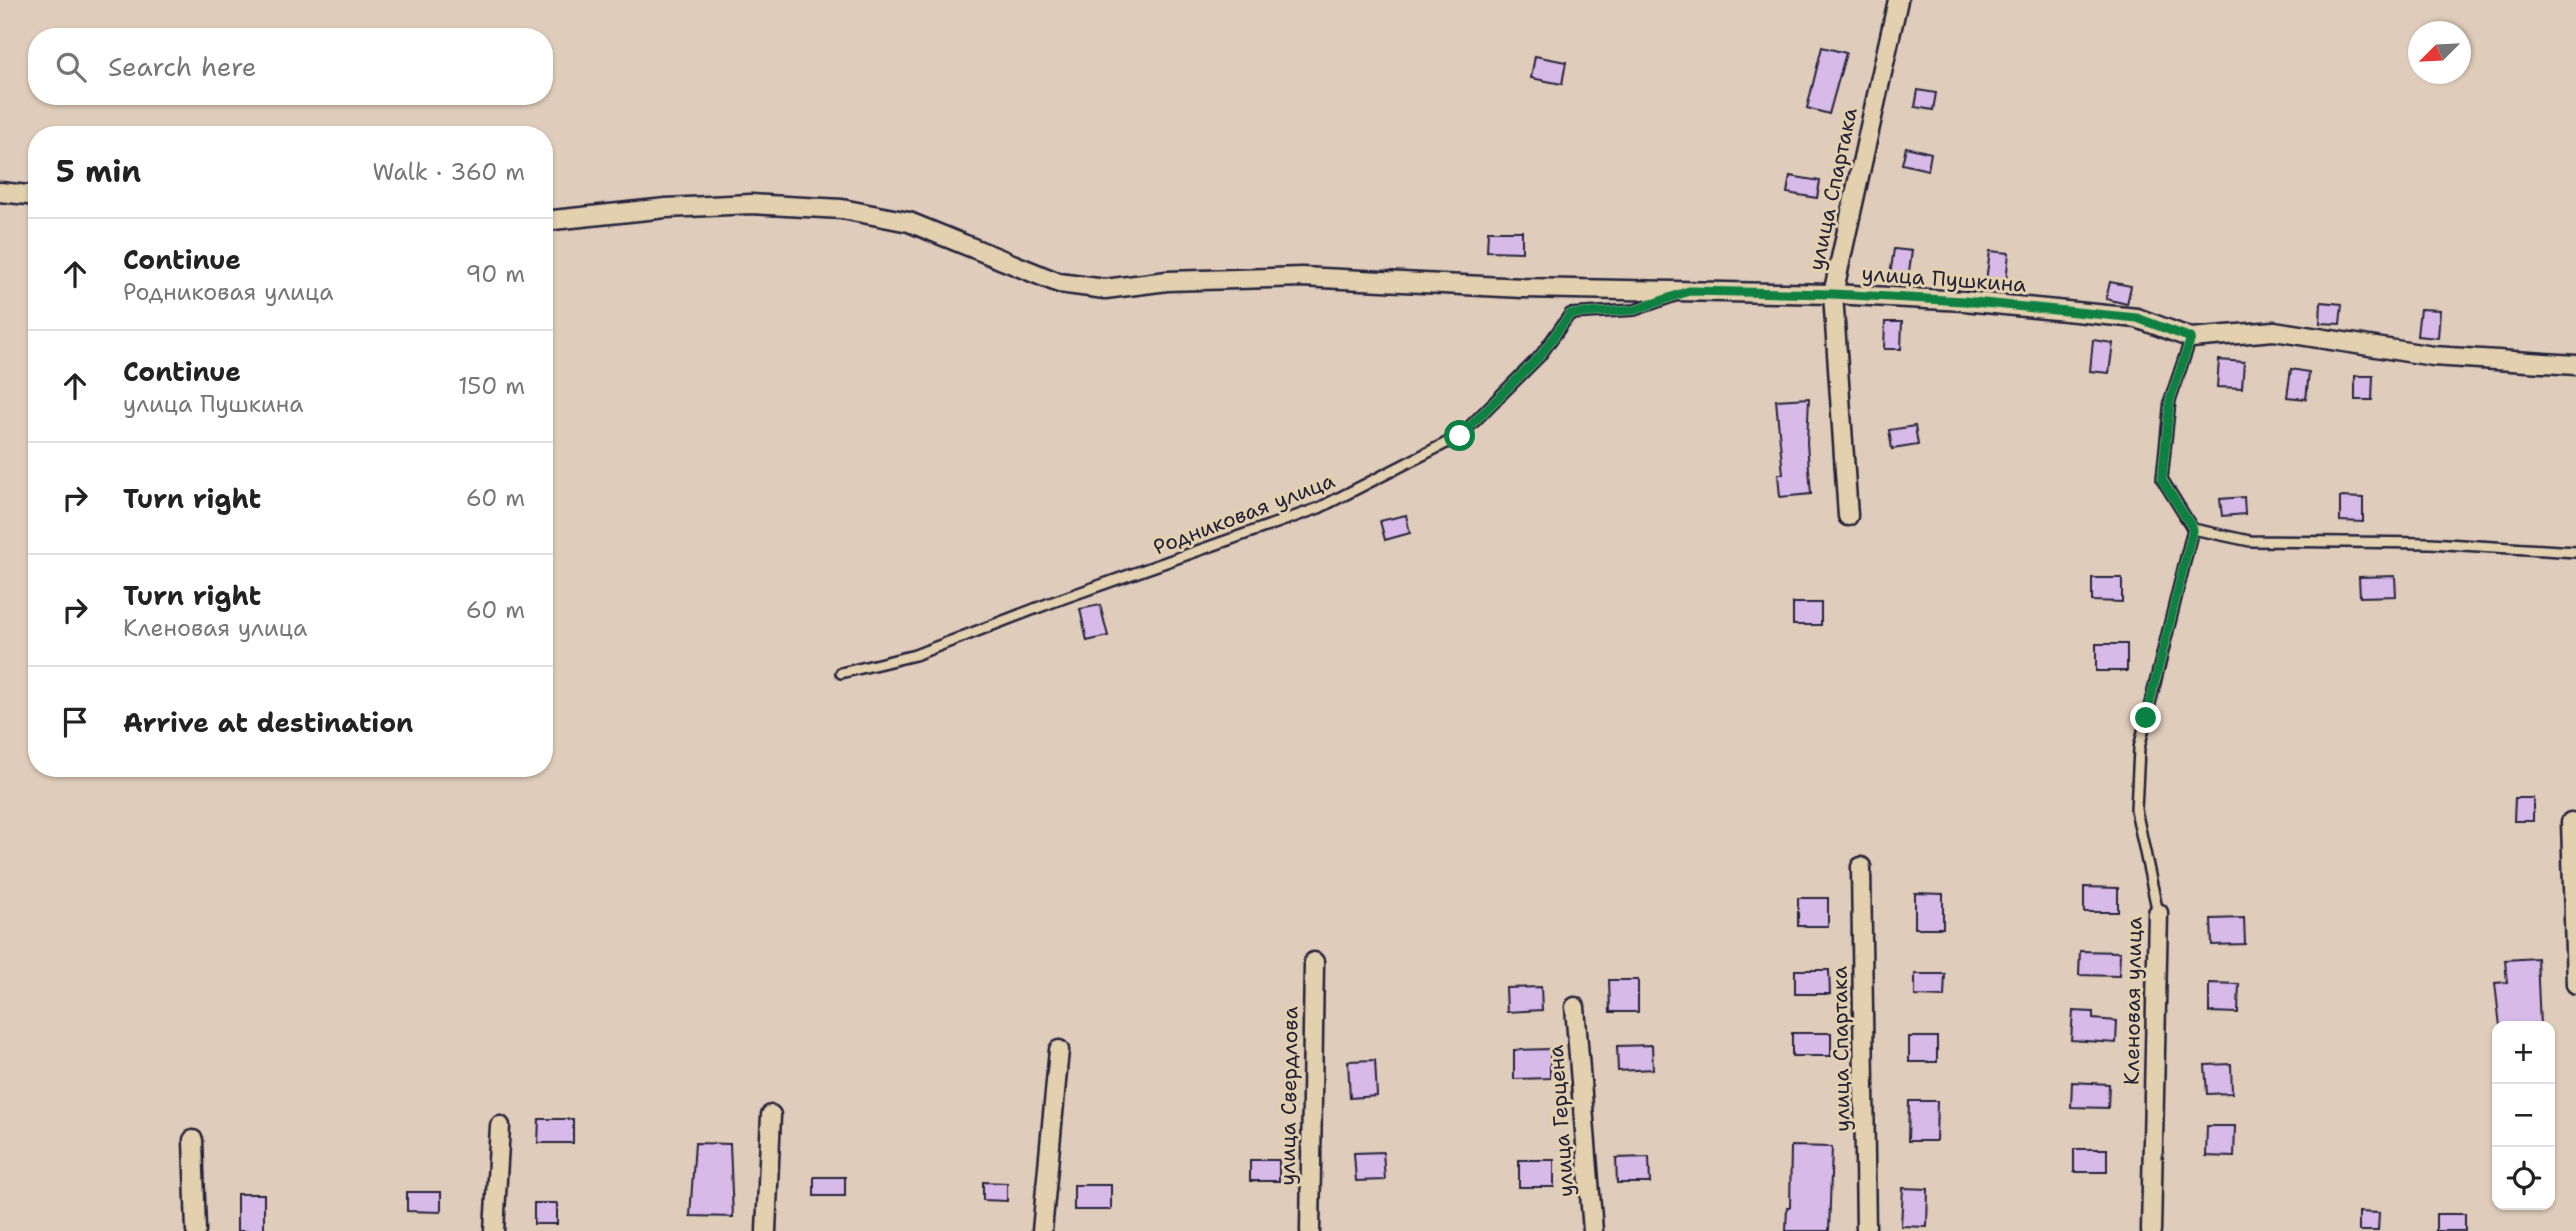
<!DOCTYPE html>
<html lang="en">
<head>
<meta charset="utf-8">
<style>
	:root { --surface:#fff; --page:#f6f6f6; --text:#222; --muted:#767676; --line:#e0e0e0 }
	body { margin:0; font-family:"Shantell Sans",sans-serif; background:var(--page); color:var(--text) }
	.controls { position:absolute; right:21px; bottom:21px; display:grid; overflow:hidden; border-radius:14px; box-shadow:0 2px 5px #0004 }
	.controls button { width:63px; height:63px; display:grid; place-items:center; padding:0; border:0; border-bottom:2px solid var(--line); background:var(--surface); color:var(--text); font:35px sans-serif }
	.compass { position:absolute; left:2408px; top:21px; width:63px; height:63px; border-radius:50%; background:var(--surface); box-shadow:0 2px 5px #0004; rotate:246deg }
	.stop { position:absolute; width:21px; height:21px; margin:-16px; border:5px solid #0b8043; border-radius:50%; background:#fff }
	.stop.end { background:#0b8043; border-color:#fff; box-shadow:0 2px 7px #0008 }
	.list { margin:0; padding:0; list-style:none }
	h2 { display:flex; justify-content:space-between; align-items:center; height:91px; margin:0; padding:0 28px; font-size:30px }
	h2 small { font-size:23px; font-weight:400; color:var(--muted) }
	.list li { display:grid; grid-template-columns:46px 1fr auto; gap:21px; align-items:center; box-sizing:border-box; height:112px; padding:0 28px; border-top:2px solid var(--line) }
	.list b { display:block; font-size:26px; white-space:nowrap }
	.list p { margin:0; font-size:23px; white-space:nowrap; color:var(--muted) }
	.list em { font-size:23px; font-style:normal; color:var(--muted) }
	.icon { flex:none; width:38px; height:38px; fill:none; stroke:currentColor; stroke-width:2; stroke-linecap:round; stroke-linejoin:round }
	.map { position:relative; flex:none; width:2576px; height:1231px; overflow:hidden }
	.search { position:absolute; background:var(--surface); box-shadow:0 2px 5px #0004; left:28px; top:28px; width:525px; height:77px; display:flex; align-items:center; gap:18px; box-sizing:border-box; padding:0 24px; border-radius:28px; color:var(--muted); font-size:26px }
	.panel { position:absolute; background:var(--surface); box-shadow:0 2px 5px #0004; left:28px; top:126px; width:525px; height:651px; border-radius:28px }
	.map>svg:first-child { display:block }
	.building { fill:#d8bae8; stroke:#22223b; stroke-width:2 }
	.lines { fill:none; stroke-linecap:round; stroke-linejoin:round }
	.lane-casing { stroke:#22223b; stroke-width:14 }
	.street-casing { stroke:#22223b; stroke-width:23 }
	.lane { stroke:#e2d0ae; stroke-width:9 }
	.street { stroke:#e2d0ae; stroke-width:18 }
	.route { stroke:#0b8043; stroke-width:9 }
	.labels { text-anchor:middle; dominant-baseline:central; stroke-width:6; stroke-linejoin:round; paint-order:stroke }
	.street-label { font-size:21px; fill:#22223b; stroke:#e2d0ae }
</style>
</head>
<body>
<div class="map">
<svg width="2576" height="1231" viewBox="0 0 2576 1231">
	<rect width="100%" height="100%" fill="#e0ccba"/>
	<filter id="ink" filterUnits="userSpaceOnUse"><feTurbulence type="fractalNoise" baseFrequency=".0143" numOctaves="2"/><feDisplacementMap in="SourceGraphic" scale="14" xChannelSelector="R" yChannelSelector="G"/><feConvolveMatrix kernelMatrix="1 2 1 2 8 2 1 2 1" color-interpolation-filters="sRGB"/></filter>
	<g filter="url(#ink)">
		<g class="building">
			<polygon points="1822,47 1846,53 1829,114 1807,108"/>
			<polygon points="1535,56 1566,62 1562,84 1531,78"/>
			<polygon points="1918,90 1936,93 1933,110 1915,107"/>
			<polygon points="1906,147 1931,153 1928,170 1902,164"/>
			<polygon points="1790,176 1820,181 1817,198 1787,193"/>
			<polygon points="1488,231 1522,231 1522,252 1487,251"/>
			<polygon points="1894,249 1912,251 1908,278 1890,275"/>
			<polygon points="1990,251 2009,253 2005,290 1985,288"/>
			<polygon points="2110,282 2131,286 2127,304 2106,299"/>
			<polygon points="2321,302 2342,304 2340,324 2320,323"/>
			<polygon points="2420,309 2440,310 2438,338 2417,336"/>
			<polygon points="1885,322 1902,322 1901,349 1884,349"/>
			<polygon points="2093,340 2113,343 2109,373 2090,371"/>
			<polygon points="2219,360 2244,362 2242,388 2217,387"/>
			<polygon points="2291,369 2309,372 2306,399 2287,397"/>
			<polygon points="2355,376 2373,376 2372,400 2355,400"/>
			<polygon points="1809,398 1807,443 1811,494 1780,497 1778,474 1783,474 1776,400"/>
			<polygon points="1915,426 1918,445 1892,449 1889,430"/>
			<polygon points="2244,497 2245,514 2222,516 2220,499"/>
			<polygon points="2340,497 2363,498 2363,522 2340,521"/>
			<polygon points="1406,515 1410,533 1385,540 1380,521"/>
			<polygon points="2395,576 2396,596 2360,597 2359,577"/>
			<polygon points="2092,578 2122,578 2122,602 2092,601"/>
			<rect x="1793" y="603" width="28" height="22"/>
			<polygon points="1100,605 1108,636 1087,641 1080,609"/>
			<rect x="2096" y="644" width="31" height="27"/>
			<polygon points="2515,798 2533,798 2533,821 2514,821"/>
			<polygon points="2084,887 2118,888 2118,912 2084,912"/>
			<polygon points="1915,893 1943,894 1943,928 1915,928"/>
			<rect x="1798" y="898" width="30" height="28"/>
			<polygon points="2244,918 2245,944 2212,945 2211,919"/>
			<polygon points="2080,951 2120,952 2119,976 2079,975"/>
			<polygon points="2537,958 2540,1026 2500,1026 2495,983 2507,982 2505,960"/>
			<polygon points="1795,970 1829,970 1830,994 1795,994"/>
			<polygon points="1915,974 1945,974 1944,997 1915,996"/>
			<polygon points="1609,980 1638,980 1638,1012 1610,1012"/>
			<polygon points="2209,983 2239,984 2238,1013 2209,1012"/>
			<polygon points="1541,987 1542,1010 1507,1012 1506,988"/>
			<polygon points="2073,1011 2093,1012 2093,1019 2117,1021 2116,1043 2071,1040"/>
			<rect x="1792" y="1033" width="39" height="23"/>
			<rect x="1909" y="1037" width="28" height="25"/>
			<polygon points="1652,1045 1653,1069 1618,1071 1617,1046"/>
			<polygon points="1550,1049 1550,1078 1514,1079 1514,1050"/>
			<polygon points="1375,1060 1377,1096 1350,1098 1348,1061"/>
			<polygon points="2231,1064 2232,1093 2207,1094 2205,1065"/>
			<polygon points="2072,1082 2109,1084 2108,1108 2071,1107"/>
			<polygon points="1909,1101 1937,1101 1936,1141 1908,1141"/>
			<polygon points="539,1119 573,1119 573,1143 538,1143"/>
			<polygon points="2207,1126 2235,1126 2234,1157 2206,1156"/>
			<polygon points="695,1143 730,1144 733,1217 690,1216"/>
			<polygon points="1791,1146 1832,1147 1829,1231 1786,1231 1787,1207 1790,1207"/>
			<rect x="2074" y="1149" width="33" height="23"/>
			<polygon points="1383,1152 1385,1180 1356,1181 1354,1153"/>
			<polygon points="1649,1157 1650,1183 1617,1183 1616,1158"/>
			<rect x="1250" y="1160" width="29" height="21"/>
			<rect x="1519" y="1160" width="35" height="27"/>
			<rect x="814" y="1177" width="31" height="19"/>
			<polygon points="983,1182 1007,1183 1007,1201 983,1200"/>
			<rect x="1074" y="1185" width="37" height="25"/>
			<polygon points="1903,1188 1928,1189 1927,1227 1901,1226"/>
			<polygon points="407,1192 441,1192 441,1212 407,1211"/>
			<rect x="237" y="1194" width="27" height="37"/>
			<rect x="534" y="1203" width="23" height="21"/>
			<polygon points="2359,1212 2379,1213 2378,1231 2359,1231"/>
			<rect x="2436" y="1214" width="29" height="17"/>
		</g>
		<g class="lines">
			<defs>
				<g id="lane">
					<polyline points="2191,338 2170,400 2162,479 2193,529 2250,541 2430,543 2576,552"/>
					<polyline points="841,673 915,655 1050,603 1319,508 1460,436 1540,356 1570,314 1635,310 1675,296"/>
					<polyline points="2158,913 2136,810 2139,748 2193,529"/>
				</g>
				<g id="street">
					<polyline points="0,192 37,196"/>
					<polyline points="544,221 666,208 751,204 842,209 909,222 1059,283 1105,289 1167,281 1302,277 1523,288 1833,294 1964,301 2137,318 2191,338 2274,331 2433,356 2576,365"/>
					<polyline points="1848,516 1833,294 1898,0"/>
					<polyline points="2571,822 2576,984"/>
					<polyline points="1861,867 1866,1231"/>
					<polyline points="1575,1007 1593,1231"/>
					<polyline points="193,1140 196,1231"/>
					<polyline points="494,1231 500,1126"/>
					<polyline points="766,1231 771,1115"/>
					<polyline points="1042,1231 1059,1050"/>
					<polyline points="1310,1231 1314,962"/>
					<polyline points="2151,1231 2158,913"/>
				</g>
			</defs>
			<use href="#lane" class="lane-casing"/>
			<use href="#street" class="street-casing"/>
			<use href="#lane" class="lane"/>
			<use href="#street" class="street"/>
		</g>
	</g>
	<g class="lines" filter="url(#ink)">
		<polyline class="route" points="1460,436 1540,356 1570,314 1635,310 1689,291 1833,294 1964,301 2137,318 2191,338 2170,400 2162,480 2193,529 2146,718"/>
	</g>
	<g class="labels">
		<g class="street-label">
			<text transform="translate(1833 189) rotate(-78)">улица Спартака</text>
			<text transform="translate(1944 279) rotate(4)">улица Пушкина</text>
			<text transform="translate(1244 514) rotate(-21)">Родниковая улица</text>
			<text transform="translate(2133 1001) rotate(-89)">Кленовая улица</text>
			<text transform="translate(1841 1049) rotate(-91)">улица Спартака</text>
			<text transform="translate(1289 1096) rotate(-89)">улица Свердлова</text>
			<text transform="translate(1561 1121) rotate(-94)">улица Герцена</text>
		</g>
	</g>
</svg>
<div class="controls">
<button>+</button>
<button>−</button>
<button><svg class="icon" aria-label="locate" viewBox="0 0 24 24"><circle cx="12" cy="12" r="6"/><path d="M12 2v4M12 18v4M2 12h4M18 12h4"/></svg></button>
</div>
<svg class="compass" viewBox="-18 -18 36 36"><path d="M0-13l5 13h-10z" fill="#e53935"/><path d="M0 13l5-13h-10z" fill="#767676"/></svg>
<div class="stop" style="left:1460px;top:436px"></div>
<div class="stop end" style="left:2146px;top:718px"></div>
<div class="search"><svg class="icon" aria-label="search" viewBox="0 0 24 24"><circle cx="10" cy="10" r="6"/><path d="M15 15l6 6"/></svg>Search here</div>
<section class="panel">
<h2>5 min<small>Walk · 360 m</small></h2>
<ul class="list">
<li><svg class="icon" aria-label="ahead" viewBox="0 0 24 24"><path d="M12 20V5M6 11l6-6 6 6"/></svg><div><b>Continue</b><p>Родниковая улица</p></div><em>90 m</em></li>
<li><svg class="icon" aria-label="ahead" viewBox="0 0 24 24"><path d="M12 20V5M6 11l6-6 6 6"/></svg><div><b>Continue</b><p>улица Пушкина</p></div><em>150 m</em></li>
<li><svg class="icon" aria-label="right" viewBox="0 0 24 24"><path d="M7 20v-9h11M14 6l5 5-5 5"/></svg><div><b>Turn right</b></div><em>60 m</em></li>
<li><svg class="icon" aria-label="right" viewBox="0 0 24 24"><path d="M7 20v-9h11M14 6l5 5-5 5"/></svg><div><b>Turn right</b><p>Кленовая улица</p></div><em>60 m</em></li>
<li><svg class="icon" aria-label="arrive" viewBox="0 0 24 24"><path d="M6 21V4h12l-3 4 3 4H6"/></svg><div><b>Arrive at destination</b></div></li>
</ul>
</section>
</div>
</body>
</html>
